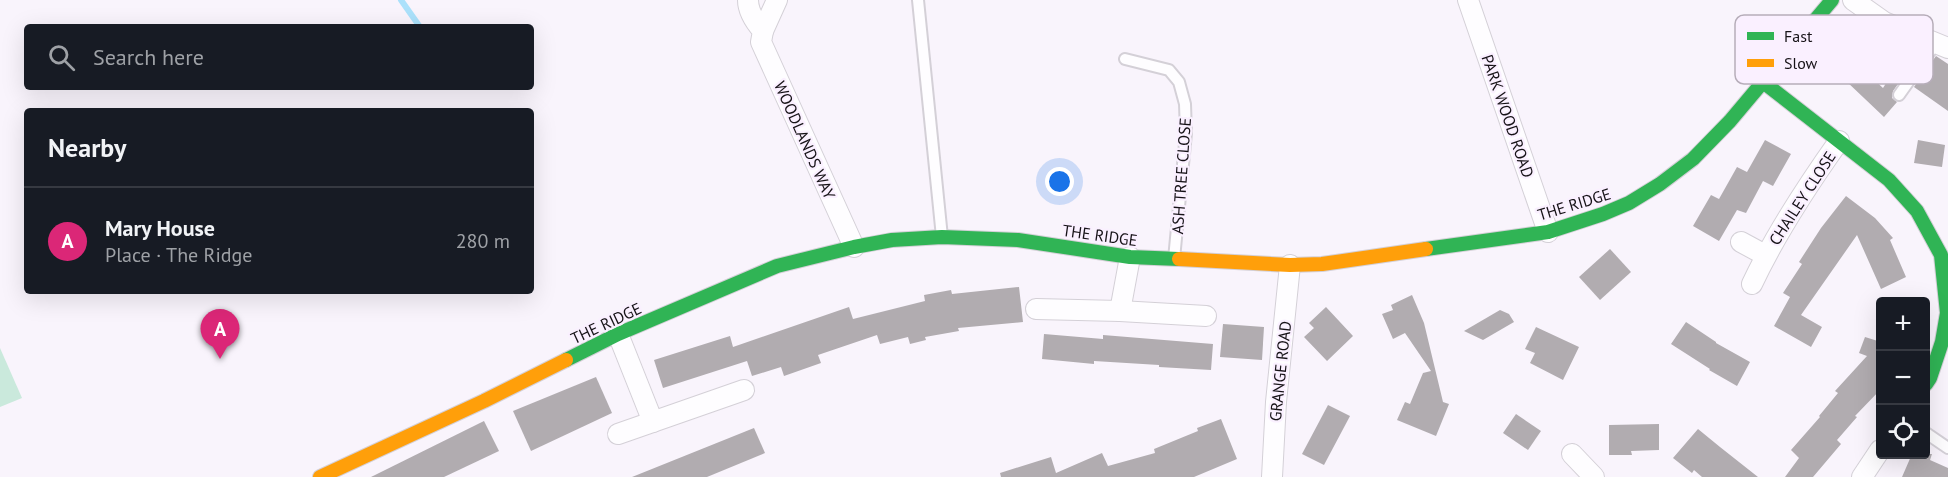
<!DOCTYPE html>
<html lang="en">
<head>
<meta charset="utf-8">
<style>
	:root { --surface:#171b24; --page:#20242c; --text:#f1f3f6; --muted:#9ea1a6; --line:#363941; --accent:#db2777 }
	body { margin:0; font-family:"PT Sans",sans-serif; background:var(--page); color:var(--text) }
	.controls { position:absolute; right:18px; bottom:18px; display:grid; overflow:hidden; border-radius:6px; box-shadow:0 6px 24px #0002 }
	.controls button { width:54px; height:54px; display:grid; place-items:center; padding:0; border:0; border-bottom:2px solid var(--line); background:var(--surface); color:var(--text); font:30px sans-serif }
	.you { position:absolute; left:1060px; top:182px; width:21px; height:21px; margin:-15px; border:4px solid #fff; border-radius:50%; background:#1a73e8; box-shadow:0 0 0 9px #1a73e833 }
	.badge { display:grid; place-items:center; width:39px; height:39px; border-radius:50%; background:var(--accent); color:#fff; font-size:20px; font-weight:700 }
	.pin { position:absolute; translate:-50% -50px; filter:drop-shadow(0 2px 3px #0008) }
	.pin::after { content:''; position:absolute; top:32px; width:21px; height:18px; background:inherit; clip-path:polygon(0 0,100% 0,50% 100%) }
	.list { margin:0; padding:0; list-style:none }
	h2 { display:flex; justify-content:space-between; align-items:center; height:78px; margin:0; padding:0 24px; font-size:26px }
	h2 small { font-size:20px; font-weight:400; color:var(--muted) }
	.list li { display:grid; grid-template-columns:39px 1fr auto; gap:18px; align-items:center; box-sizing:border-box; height:108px; padding:0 24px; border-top:2px solid var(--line) }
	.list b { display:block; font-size:22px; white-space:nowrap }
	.list p { margin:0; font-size:20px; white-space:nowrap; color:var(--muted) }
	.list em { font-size:20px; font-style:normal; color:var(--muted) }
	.icon { flex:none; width:33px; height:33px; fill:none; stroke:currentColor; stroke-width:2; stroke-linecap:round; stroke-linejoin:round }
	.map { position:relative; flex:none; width:1948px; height:477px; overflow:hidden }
	.search { position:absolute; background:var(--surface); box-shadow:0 6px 24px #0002; left:24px; top:24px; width:510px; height:66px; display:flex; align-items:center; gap:15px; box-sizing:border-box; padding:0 21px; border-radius:6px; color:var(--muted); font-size:22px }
	.panel { position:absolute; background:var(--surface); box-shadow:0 6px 24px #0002; left:24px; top:108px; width:510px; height:186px; border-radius:6px }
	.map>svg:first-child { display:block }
	.green { fill:#cae9dc }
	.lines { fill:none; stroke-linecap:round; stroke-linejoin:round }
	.stream { stroke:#abe1fb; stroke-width:6 }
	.building { fill:#b1acb0 }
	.lane-casing { stroke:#d4d0d7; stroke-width:14 }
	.street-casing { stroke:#d4d0d7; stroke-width:22 }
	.fast-casing { stroke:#d4d0d7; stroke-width:16 }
	.slow-casing { stroke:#d4d0d7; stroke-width:16 }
	.lane { stroke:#fefdff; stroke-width:10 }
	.street { stroke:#fefdff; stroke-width:20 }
	.fast { stroke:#30b455; stroke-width:14 }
	.slow { stroke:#ff9f0a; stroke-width:14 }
	.labels { text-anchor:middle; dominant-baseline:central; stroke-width:4.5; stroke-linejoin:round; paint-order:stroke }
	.street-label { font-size:16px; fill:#161217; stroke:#faf0ff }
	.key { fill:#faf0ff; stroke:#b6adb9; stroke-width:1.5 }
	.key-label { font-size:16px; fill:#161217 }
</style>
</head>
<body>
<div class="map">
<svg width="1948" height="477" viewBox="0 0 1948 477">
	<rect width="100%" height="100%" fill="#f9f4fc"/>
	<polygon class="green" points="0,348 22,398 0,407"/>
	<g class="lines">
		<polyline class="stream" points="401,0 420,27"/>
	</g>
	<g class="building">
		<polygon points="1910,46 1922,50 1893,91 1892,98 1897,102 1884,117 1845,80 1858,65 1883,88"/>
		<polygon points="1936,56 1948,64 1948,111 1914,87"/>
		<polygon points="1765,140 1791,154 1773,186 1763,181 1746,213 1737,210 1719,241 1693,226 1711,195 1719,199 1737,167 1747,172"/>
		<polygon points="1918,140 1945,145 1942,167 1914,163"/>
		<polygon points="1846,196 1875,218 1893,238 1890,240 1906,277 1881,289 1857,235 1801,315 1822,327 1811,347 1774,326 1790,297 1783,293 1802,264 1799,262 1821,228"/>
		<polygon points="1610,249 1631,272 1600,300 1579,277"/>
		<polygon points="1019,287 1023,322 958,328 959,331 925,337 926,340 910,344 908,337 880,344 877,335 818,355 821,363 784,376 781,367 752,376 747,361 663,388 654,360 730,336 733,347 849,307 853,319 925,301 924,295 951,290 952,294"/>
		<polygon points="1412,295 1424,323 1443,402 1449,404 1436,436 1397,420 1405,402 1410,404 1423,373 1431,371 1405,333 1393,339 1382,314 1393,310 1391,305"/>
		<polygon points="1326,307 1353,336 1327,361 1304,337 1314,328 1309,323"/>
		<polygon points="1500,310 1509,314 1514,322 1483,340 1464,331"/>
		<polygon points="1686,322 1716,342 1716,343 1750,362 1737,386 1709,370 1710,369 1671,344"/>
		<polygon points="1223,324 1264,327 1262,360 1220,357"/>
		<polygon points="1536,327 1579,347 1563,380 1530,363 1535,353 1525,349"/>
		<polygon points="1044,334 1103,339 1103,335 1213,344 1211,370 1159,367 1159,365 1094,361 1094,364 1042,359"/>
		<polygon points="1865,337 1881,342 1881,389 1855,416 1857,417 1837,440 1841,444 1813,477 1785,477 1799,458 1791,450 1820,417 1819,416 1838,393 1835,391 1867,356 1859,353"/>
		<polygon points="596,377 612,413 531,451 513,411"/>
		<polygon points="1328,405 1350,416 1324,465 1302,454"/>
		<polygon points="1516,414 1541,431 1528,450 1503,433"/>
		<polygon points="1221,419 1237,459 1194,477 1001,477 1000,473 1051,457 1056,473 1102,453 1108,466 1155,453 1154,449 1198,431 1197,428"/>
		<polygon points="484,421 499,451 444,477 371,477"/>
		<polygon points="1659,424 1659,450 1631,451 1632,455 1609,455 1609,425"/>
		<polygon points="754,428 765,453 707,477 632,477"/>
		<polygon points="1698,429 1720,447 1758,477 1702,477 1694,470 1692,473 1673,458"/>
		<polygon points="1912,454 1932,454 1930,460 1948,468 1948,477 1902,477"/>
	</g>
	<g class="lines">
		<defs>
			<g id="lane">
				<polyline points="918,0 942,237"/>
				<polyline points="1125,59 1169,70 1179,82 1185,104 1186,133 1174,259"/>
				<polyline points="1899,95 1936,43"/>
				<polyline points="1926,433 1948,448"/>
			</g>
			<g id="street">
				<path d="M748,0C748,12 755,22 763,31L761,42L854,247"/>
				<polyline points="1468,0 1548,232"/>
				<polyline points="1853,0 1884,22 1948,48"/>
				<polyline points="763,31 777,0"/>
				<polyline points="1741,242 1765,255"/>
				<path d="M1752,284C1776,233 1807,186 1839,141"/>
				<polyline points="1036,309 1120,311 1206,316"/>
				<polyline points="1120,311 1130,257"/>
				<polyline points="618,334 653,422"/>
				<polyline points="618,434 744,390"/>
				<polyline points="1572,454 1594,477"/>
				<polyline points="1272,477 1276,402 1290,265"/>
				<polyline points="1862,477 1880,450"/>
			</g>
			<g id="fast">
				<polyline points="1763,82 1889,180 1917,211 1941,255 1947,313 1942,342 1930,378 1926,384"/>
				<polyline points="1426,249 1548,232 1603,214 1629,203 1660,184 1693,159 1730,121 1832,0"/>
				<polyline points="566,360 618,334 777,266 854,247 892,240 942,237 1018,240 1130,257 1179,259"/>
			</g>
			<g id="slow">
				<polyline points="1179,259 1290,265 1322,264 1426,249"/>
				<polyline points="320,477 484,401 566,360"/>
			</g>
		</defs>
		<use href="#lane" class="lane-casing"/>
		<use href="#street" class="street-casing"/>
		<use href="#fast" class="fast-casing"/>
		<use href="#slow" class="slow-casing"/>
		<use href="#lane" class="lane"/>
		<use href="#street" class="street"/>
		<use href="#fast" class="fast"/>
		<use href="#slow" class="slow"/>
	</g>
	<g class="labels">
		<g class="street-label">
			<text transform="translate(1508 116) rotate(71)">PARK WOOD ROAD</text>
			<text transform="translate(805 140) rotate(66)">WOODLANDS WAY</text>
			<text transform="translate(1181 176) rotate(-86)">ASH TREE CLOSE</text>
			<text transform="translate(1802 198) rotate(-57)">CHAILEY CLOSE</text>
			<text transform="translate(1574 204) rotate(-17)">THE RIDGE</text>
			<text transform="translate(1100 235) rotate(8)">THE RIDGE</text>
			<text transform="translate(606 323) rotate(-25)">THE RIDGE</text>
			<text transform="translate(1280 371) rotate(-84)">GRANGE ROAD</text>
		</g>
	</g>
	<rect x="1735" y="15" width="198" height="69" rx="9" class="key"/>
	<rect x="1747" y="32" width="27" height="8" fill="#30b455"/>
	<rect x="1747" y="59" width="27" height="8" fill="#ff9f0a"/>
	<g class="key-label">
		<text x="1784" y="42">Fast</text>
		<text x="1784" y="69">Slow</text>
	</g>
</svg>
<div class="controls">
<button>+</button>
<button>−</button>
<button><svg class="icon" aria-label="locate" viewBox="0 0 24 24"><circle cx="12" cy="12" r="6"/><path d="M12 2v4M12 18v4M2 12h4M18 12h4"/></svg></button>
</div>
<div class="you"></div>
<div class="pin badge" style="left:220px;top:359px">A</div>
<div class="search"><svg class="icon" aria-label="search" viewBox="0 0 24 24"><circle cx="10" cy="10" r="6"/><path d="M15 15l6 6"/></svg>Search here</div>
<section class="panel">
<h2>Nearby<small></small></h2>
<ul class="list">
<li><span class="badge">A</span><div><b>Mary House</b><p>Place · The Ridge</p></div><em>280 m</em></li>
</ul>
</section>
</div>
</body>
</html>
